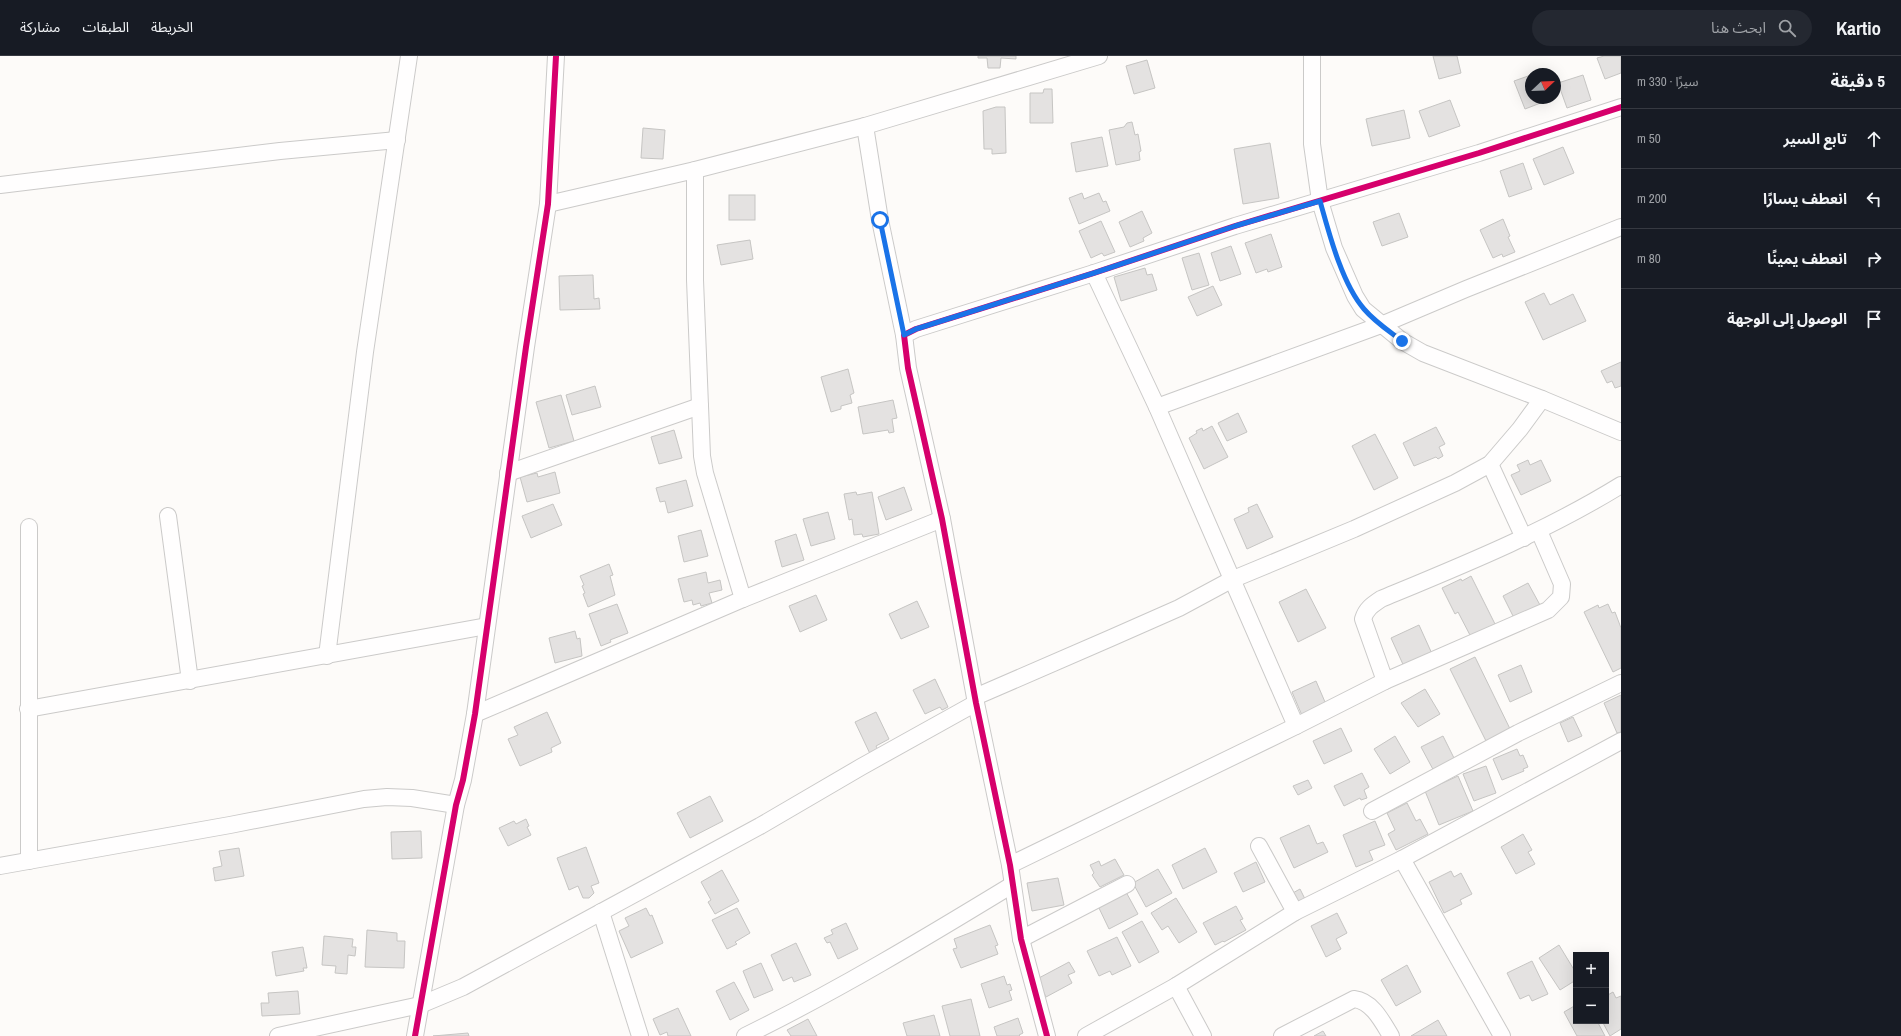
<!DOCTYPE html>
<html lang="ar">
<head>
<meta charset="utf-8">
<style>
	:root { --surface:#171b24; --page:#242831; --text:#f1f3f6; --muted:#9ea1a6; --line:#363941 }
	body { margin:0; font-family:"Archivo Narrow","Noto Sans Arabic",sans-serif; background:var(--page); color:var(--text); direction:rtl }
	.controls { position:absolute; right:12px; bottom:12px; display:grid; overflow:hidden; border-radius:0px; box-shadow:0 4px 16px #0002 }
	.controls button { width:36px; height:36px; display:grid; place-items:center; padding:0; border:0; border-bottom:1px solid var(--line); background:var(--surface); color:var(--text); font:20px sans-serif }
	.compass { position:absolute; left:1525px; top:12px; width:36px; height:36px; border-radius:50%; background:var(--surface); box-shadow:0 4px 16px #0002; rotate:67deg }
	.stop { position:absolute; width:12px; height:12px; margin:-9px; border:3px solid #1a73e8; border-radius:50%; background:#fff }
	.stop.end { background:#1a73e8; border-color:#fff; box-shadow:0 1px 4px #0008 }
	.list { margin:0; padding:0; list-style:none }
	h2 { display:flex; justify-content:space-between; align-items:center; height:52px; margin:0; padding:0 16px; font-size:17px }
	h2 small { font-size:13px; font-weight:400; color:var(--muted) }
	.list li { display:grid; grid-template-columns:26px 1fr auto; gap:12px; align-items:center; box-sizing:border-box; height:60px; padding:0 16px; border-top:1px solid var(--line) }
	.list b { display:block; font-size:15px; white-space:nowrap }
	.list em { font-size:13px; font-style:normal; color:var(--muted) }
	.icon { flex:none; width:22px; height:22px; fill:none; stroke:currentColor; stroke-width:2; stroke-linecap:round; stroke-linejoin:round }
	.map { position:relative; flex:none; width:1621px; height:980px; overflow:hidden; direction:ltr }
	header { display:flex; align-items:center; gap:24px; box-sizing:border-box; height:56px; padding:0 20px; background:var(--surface); border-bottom:1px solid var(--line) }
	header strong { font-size:19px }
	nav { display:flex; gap:22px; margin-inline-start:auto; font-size:14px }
	.search { width:280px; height:36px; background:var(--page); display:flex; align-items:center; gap:10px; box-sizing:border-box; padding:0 14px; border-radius:22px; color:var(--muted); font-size:15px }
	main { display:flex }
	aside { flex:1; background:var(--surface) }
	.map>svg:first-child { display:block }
	.building { fill:#e4e2e1; stroke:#c6c5c3 }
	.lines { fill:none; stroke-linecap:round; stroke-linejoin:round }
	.minor-casing { stroke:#cbcac9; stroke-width:18 }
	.minor { stroke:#fffefe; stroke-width:16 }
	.cycleway-casing { stroke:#fff; stroke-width:8 }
	.cycleway { stroke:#d6006c; stroke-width:6 }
	.route { stroke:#1a73e8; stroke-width:5 }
</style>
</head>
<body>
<header>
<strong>Kartio</strong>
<div class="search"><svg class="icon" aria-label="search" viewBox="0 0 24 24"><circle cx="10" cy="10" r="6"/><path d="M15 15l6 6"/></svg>ابحث هنا</div>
<nav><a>الخريطة</a><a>الطبقات</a><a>مشاركة</a></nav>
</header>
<main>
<aside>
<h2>5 دقيقة<small>سيرًا · 330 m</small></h2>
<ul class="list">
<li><svg class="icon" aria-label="ahead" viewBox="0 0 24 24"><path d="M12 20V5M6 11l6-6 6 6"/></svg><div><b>تابع السير</b></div><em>50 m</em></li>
<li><svg class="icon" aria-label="left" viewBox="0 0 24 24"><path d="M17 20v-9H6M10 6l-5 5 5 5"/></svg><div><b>انعطف يسارًا</b></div><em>200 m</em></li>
<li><svg class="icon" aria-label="right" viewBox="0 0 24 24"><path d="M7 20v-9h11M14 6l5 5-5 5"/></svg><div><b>انعطف يمينًا</b></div><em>80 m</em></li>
<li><svg class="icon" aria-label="arrive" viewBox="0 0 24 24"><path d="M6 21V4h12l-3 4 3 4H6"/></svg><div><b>الوصول إلى الوجهة</b></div></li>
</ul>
</aside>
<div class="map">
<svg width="1621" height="980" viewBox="0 0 1621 980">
	<rect width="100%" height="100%" fill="#fdfbf9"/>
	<g class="building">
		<polygon points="978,0 1016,0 1016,3 1001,2 1000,12 988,12 987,2 978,2"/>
		<polygon points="1433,0 1457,0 1461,17 1439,23"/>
		<polygon points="1604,0 1621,0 1621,17 1605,23 1597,2"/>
		<polygon points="1147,4 1155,32 1134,38 1126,10"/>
		<polygon points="1531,19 1531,42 1551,43 1525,53 1514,25"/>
		<polygon points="1583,19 1591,44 1567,52 1558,27"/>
		<polygon points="1044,33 1052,33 1053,67 1030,67 1030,37 1043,37"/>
		<polygon points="1450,44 1460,70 1429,81 1419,55"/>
		<polygon points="996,51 1005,51 1006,97 992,98 992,93 984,93 983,55"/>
		<polygon points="1404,54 1410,82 1372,90 1366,63"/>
		<polygon points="1132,66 1135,79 1138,78 1141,95 1139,96 1140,104 1116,109 1109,74 1124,71 1127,67"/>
		<polygon points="643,72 665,74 663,103 641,102"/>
		<polygon points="1102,81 1108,110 1076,116 1071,87"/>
		<polygon points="1270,87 1279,142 1243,148 1234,93"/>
		<polygon points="1563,91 1574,117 1544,129 1533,103"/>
		<polygon points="1523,107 1532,133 1509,141 1500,115"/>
		<polygon points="1082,137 1084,143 1099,137 1103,146 1106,145 1110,155 1079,168 1069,142"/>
		<rect x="729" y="139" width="26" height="25"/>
		<polygon points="1142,155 1152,177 1143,182 1144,185 1130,191 1119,166"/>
		<polygon points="1399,157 1408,181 1382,190 1373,166"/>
		<polygon points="1503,163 1510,180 1508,181 1515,196 1503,201 1502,198 1493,202 1480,174"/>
		<polygon points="1101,165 1115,196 1104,200 1102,197 1091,202 1079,175"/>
		<polygon points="1271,178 1282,211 1268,216 1267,213 1256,217 1245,187"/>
		<polygon points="750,184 753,203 721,209 717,189"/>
		<polygon points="1231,190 1241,218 1220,225 1211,197"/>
		<polygon points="1199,197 1209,229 1192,234 1182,202"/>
		<polygon points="1145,212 1147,219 1152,218 1157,234 1121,245 1114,221"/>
		<polygon points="593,219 594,243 599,242 600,253 560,254 559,220"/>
		<polygon points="1213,230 1222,249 1197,260 1188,241"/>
		<polygon points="1544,237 1550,249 1573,238 1586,265 1543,284 1525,246"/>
		<polygon points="1621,306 1621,330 1615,332 1612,325 1607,327 1601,315"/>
		<polygon points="848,313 854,337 850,339 852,347 841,350 841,353 831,356 821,321"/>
		<polygon points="595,330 601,351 572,359 566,339"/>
		<polygon points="561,339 574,385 549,392 536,346"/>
		<polygon points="893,344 897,362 892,363 894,376 889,377 888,374 863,378 858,351"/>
		<polygon points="1238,357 1247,376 1227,385 1218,367"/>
		<polygon points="1212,370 1228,401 1204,413 1189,382 1197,377 1196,375 1202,372 1203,375"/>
		<polygon points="1436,371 1445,388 1439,391 1443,400 1438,403 1436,401 1414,410 1403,387"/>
		<polygon points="674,374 682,402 659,408 651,381"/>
		<polygon points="1375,378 1398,422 1374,434 1352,390"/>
		<polygon points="1528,404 1530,409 1541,404 1551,425 1521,439 1511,419 1520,415 1517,409"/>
		<polygon points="555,416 560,437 527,446 520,421 537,417 538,421"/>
		<polygon points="686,424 693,450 668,457 665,445 660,446 656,432"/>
		<polygon points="904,431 912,454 886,464 878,441"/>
		<polygon points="856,436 857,439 872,436 879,478 863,481 862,478 854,479 852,463 849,464 844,438"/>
		<polygon points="553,448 562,469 531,482 522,460"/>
		<polygon points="1257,448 1273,481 1247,493 1234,463 1249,456 1248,452"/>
		<polygon points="828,456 835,483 811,490 803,463"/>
		<polygon points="701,474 708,500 684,506 678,480"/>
		<polygon points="796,478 804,504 782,511 775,485"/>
		<polygon points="609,508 613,519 610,520 615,539 588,551 583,538 585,537 582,530 584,529 580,520"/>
		<polygon points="706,516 708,527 720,524 722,534 709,537 712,547 701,550 700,547 693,549 692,544 684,546 678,523"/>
		<polygon points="1471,520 1495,568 1471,581 1458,556 1455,558 1442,532 1461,523 1462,525"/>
		<polygon points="1528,527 1540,549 1514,562 1503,540"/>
		<polygon points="1306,533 1326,572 1298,586 1279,546"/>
		<polygon points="816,539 827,564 800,576 789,550"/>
		<polygon points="917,545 929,571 901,583 889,558"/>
		<polygon points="617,548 628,577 610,584 611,586 601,590 589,558"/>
		<polygon points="1608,548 1612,557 1615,556 1621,572 1621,612 1613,616 1584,556 1598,549 1599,552"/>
		<polygon points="1419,569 1433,600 1406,615 1391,582"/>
		<polygon points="575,575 577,583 580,582 582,600 555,607 549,582"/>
		<polygon points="1475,601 1513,679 1489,691 1450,613"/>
		<polygon points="1521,609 1532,636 1510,646 1498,619"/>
		<polygon points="935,623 948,651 942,654 940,651 925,658 913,634"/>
		<polygon points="1316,625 1328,653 1304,664 1292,636"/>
		<polygon points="1425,633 1440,658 1418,671 1401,647"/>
		<polygon points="1621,639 1621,676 1617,677 1604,647"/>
		<polygon points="547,656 561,687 551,692 552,696 520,710 508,683 518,679 514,671"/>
		<polygon points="876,656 889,683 876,690 880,698 872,702 855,666"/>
		<polygon points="1573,661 1582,680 1568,686 1560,667"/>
		<polygon points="1341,672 1352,695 1324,708 1313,685"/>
		<polygon points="1395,680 1410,706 1390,718 1374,693"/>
		<polygon points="1443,680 1454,702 1436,719 1421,691"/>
		<polygon points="1517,693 1520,700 1523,699 1528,711 1523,713 1524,715 1502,724 1493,703"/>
		<polygon points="1486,710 1496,737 1474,745 1463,718"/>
		<polygon points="1362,717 1369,731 1364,734 1367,742 1361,744 1360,742 1344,750 1334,730"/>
		<polygon points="1458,720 1473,755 1439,769 1425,735"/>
		<polygon points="1308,724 1312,732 1298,739 1293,730"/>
		<polygon points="710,740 723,765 690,782 677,757"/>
		<polygon points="1407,747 1416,765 1420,763 1428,778 1396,794 1388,778 1395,774 1387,757"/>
		<polygon points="526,763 529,770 527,771 531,779 508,790 499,772 514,765 516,768"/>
		<polygon points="1375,765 1385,789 1369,795 1373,804 1356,811 1343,779"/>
		<polygon points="1309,769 1317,788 1323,786 1328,796 1294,812 1280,782"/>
		<polygon points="421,775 422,802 392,803 391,776"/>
		<polygon points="1523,778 1532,794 1528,796 1535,808 1516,818 1501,791"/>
		<polygon points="586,791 599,827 591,830 594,837 589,842 583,842 578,830 569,834 557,802"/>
		<polygon points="239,792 244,820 215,825 213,812 222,810 219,795"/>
		<polygon points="1205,792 1217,816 1183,833 1172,809"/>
		<polygon points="1115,803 1124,819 1100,831 1092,819 1094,817 1090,809 1099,805 1101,810"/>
		<polygon points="1256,806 1265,826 1243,836 1234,817"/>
		<polygon points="1158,813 1172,837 1146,851 1133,827"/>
		<polygon points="722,814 739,845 715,858 708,846 711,844 701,826"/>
		<polygon points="1451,815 1454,821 1461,817 1472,838 1460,844 1462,848 1444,857 1429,826"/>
		<polygon points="1058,822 1064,849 1032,855 1027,827"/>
		<polygon points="1300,833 1307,847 1298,852 1291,838"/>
		<polygon points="1126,836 1138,858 1109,873 1098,850"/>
		<polygon points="1176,842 1197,876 1179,887 1168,870 1162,874 1151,857"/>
		<polygon points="1236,850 1243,863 1240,864 1246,874 1224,886 1223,885 1215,889 1203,867"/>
		<polygon points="646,852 650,860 652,859 663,887 631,902 619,875 629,870 625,862"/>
		<polygon points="737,852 750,877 735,886 737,888 727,893 712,864"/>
		<polygon points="1337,857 1347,877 1336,883 1341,893 1326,901 1311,870"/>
		<polygon points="1142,865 1159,896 1139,907 1122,876"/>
		<polygon points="846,867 858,893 838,903 830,886 827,887 824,882 833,878 831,874"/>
		<polygon points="990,869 998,889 995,890 998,898 961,912 953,893 957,892 954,883"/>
		<polygon points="367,874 397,877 397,885 405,885 404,912 365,911"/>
		<polygon points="324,880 353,883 352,891 356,891 355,900 348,899 347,918 335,917 336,910 322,909"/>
		<polygon points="1117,881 1131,910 1112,919 1110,915 1099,920 1087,895"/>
		<polygon points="796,887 811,919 794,926 792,921 783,925 771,899"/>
		<polygon points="1559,889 1576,917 1576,924 1560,934 1539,902"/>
		<polygon points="303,891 307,912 303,912 304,915 276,920 272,896"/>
		<polygon points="1532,905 1548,938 1532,945 1529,939 1520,943 1507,917"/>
		<polygon points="1069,906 1075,916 1068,919 1072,927 1046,941 1037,923"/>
		<polygon points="761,907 773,934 754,942 743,915"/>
		<polygon points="1407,909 1421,936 1396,950 1381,924"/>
		<polygon points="1004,920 1007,929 1010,928 1012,934 1009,935 1012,944 989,952 981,928"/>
		<polygon points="734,926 749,954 730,964 716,935"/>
		<polygon points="298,935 300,958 262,960 261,947 269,947 268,937"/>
		<polygon points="1613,936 1616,942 1621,940 1621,973 1610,980 1602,965 1606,965 1606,940"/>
		<polygon points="971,943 980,980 950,980 942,950"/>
		<polygon points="1576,949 1576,965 1597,965 1605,980 1577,980 1564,956"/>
		<polygon points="678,952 691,980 668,980 667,976 660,979 653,963"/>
		<polygon points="934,959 940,980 907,980 903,967"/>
		<polygon points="1018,962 1023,977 1019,979 1020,980 997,980 994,971"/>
		<polygon points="808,963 817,980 791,980 787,974"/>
		<polygon points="1438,964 1447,980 1411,980"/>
		<polygon points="1323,975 1326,980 1314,980"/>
		<polygon points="468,977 469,980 433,980"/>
	</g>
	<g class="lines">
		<defs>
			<g id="minor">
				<polyline points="1312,0 1312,88 1320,145 1334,192 1355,240 1363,253 1402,285 1423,297 1542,343 1621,376"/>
				<polyline points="865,70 880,164 904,279"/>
				<polyline points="695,114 695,224 702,400 705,417 743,543"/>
				<polyline points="0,129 280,95 397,84"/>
				<polyline points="548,148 695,114 865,70 1099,0"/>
				<polyline points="1094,217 1157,351 1296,670"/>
				<polyline points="1157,351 1381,269 1466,233 1621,171"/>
				<polyline points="1490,408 1524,482"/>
				<polyline points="508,417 700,350"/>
				<polyline points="168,460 190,625"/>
				<polyline points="327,600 365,296 409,0"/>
				<path d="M1385,625L1363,563C1366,553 1372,549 1381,543C1463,509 1545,476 1621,429"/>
				<polyline points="975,641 1111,582 1179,552 1231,524 1354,473 1455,427 1490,408 1520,373 1542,343"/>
				<polyline points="28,653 487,570"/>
				<polyline points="475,658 743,543 942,463"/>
				<polyline points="1372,755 1518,677 1621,627"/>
				<polyline points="1259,790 1295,856"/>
				<polyline points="1402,803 1502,980"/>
				<polyline points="29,805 29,471"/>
				<polyline points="1010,809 1296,670 1385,625 1548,554 1561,541 1562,528 1539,475"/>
				<polyline points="0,810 230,769 364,743 387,741 412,742 456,749"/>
				<polyline points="601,856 640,980"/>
				<polyline points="1021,883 1127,828"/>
				<polyline points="1176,930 1203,980"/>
				<polyline points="278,980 420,949 463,931 760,770 861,711 976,647"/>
				<polyline points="415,980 456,749 463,724 475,658 526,291 548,148 556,0"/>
				<path d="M745,980C837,935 925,882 1012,829"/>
				<polyline points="1047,980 1021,883 1010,809 976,647 942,463 908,312 904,279 916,273 1094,217 1235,170 1479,97 1621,51"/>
				<polyline points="1086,980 1176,930 1295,856 1402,803 1621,685"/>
				<path d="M1282,980L1354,943C1372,945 1382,965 1391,980"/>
			</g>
		</defs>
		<use href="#minor" class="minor-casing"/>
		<use href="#minor" class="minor"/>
		<defs>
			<g id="cycleway">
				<polyline points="415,980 456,749 463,724 475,658 526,291 548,148 556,0"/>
				<polyline points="1047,980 1021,883 1010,809 976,647 942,463 908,312 904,279 916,273 1094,217 1235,170 1479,97 1621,51"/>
			</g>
		</defs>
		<use href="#cycleway" class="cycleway-casing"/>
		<use href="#cycleway" class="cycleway"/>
	</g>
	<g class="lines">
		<path class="route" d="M880,164L904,279L916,273L1094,217L1235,170L1320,145C1329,177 1342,228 1364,253C1375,266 1389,275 1402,285"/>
	</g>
</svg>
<div class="controls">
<button>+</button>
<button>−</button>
</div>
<svg class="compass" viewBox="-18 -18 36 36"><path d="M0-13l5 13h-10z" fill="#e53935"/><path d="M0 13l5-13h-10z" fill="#9ea1a6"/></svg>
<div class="stop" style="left:880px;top:164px"></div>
<div class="stop end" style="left:1402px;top:285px"></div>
</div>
</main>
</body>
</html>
